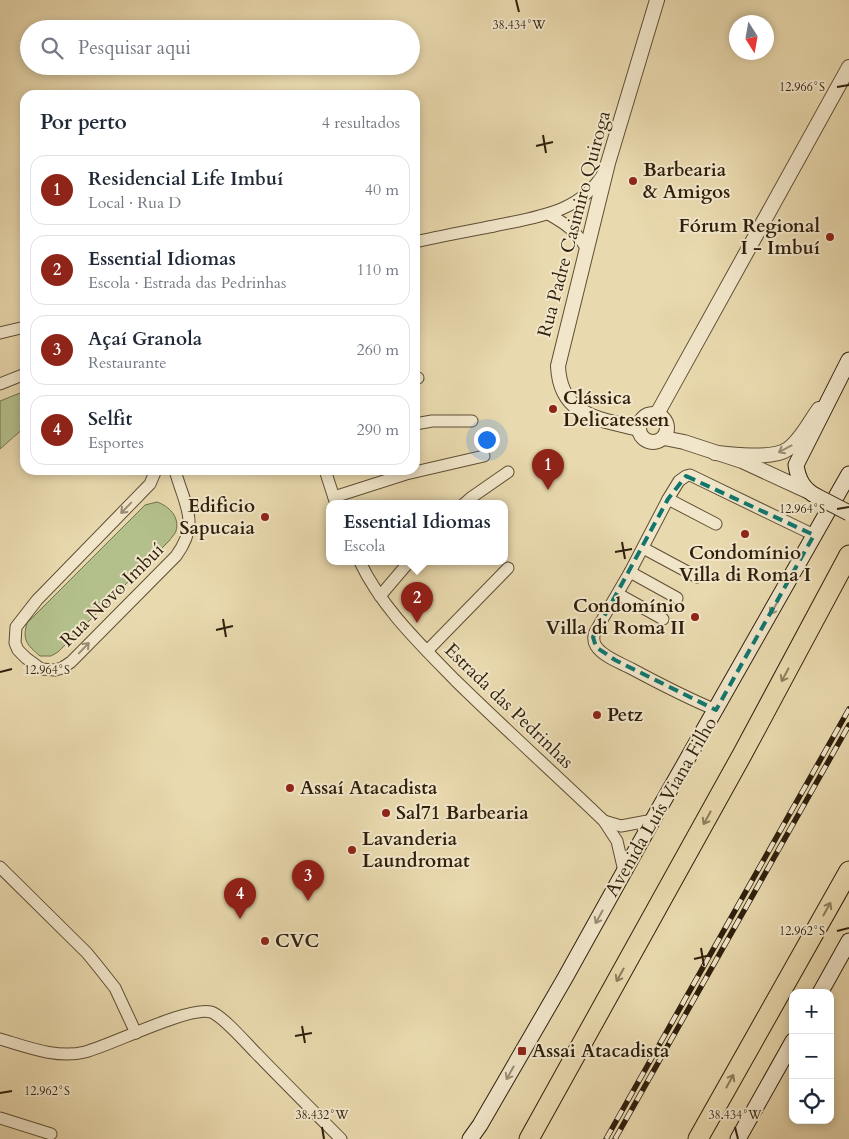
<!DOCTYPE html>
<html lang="pt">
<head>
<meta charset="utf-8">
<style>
	:root { --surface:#fff; --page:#f2f2f3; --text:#1f2937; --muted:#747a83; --line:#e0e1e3; --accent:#8f2418 }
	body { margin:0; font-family:Cardo,serif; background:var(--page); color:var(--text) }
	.controls { position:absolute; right:15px; bottom:15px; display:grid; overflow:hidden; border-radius:10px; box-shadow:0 2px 8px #0003 }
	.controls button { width:45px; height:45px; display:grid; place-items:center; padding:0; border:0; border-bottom:1px solid var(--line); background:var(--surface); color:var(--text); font:25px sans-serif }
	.compass { position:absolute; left:729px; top:15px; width:45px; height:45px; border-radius:50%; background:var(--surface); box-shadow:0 2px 8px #0003; rotate:169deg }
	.you { position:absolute; left:486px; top:439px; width:18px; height:18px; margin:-12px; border:4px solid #fff; border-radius:50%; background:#1a73e8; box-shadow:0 0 0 8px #1a73e833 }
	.badge { display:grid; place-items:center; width:32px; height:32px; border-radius:50%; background:var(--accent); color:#fff; font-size:16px; font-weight:700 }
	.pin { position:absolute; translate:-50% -41px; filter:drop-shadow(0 1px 2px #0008) }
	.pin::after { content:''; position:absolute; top:26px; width:18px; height:15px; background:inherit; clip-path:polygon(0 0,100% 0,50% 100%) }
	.popup { position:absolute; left:326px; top:500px; width:182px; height:65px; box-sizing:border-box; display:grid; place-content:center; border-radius:10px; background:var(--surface); filter:drop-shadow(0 1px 4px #0005); font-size:16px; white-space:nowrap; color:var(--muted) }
	.popup b { font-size:19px; color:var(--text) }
	.popup::after { content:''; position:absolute; left:50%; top:100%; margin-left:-10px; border:10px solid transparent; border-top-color:var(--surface) }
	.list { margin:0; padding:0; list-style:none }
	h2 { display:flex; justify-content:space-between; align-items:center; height:65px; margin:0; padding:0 20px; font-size:21px }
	h2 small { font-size:16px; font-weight:400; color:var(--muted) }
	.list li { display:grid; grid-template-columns:32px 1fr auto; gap:15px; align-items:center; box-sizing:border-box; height:70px; margin:0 10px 10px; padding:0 10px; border:1px solid var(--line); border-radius:15px }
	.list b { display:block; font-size:19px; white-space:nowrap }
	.list p { margin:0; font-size:16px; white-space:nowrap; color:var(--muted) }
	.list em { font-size:16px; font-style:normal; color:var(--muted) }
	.icon { flex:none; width:28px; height:28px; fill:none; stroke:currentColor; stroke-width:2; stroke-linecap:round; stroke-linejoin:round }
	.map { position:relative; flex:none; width:849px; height:1139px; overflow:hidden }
	.search { position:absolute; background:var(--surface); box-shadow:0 2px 8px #0003; left:20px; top:20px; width:400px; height:55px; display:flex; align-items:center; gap:12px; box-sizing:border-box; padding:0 18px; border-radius:28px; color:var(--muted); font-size:19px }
	.panel { position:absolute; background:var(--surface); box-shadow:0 2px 8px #0003; left:20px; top:90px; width:400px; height:385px; border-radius:15px }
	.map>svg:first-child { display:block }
	.green { fill:#b3c08c; stroke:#71704c }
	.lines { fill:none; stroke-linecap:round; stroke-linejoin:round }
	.minor-casing { stroke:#5e4e34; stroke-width:13 }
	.tertiary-casing { stroke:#5e4e34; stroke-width:16 }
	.secondary-casing { stroke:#2f1f0c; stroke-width:17 }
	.trunk-casing { stroke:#2f1f0c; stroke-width:21 }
	.minor { stroke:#f1e6ca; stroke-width:11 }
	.tertiary { stroke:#f1e6ca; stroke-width:14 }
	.secondary { stroke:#f1e6ca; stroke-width:15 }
	.trunk { stroke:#e9d9ae; stroke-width:19 }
	.rail-casing { stroke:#2f1f0c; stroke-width:5.5 }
	.rail { stroke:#f1e6ca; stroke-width:4; stroke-dasharray:11; stroke-linecap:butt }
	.secondary-bridge-casing { stroke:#2f1f0c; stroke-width:17; stroke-linecap:butt }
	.secondary-bridge { stroke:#f1e6ca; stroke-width:15 }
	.oneway { stroke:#9a8c74 }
	.oneway2 { stroke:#8c7c5d }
	.marked { fill:none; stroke:#0f766e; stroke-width:4; stroke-dasharray:10 6; stroke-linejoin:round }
	.ticks { fill:none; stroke:#2f1f0c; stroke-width:2 }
	.poi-dot { fill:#8f2418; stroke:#f1e6ca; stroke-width:2 }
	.labels { text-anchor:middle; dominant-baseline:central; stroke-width:4; stroke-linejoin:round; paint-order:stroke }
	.poi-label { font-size:19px; font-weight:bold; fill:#2f1f0c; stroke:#f1e6ca; text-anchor:start }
	.street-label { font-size:19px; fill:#2f1f0c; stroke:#f1e6ca }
	.ticks-label { font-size:12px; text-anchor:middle; fill:#2f1f0c; stroke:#f1e6ca; stroke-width:4; stroke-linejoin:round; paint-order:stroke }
</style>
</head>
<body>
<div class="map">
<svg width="849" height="1139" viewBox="0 0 849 1139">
	<rect width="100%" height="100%" fill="#e9d9ae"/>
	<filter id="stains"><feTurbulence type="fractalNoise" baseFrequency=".004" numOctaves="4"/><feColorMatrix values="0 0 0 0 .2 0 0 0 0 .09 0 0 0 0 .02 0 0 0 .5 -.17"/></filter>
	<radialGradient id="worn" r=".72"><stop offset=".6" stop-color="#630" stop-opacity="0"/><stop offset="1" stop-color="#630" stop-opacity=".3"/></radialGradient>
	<g class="green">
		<polygon points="25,391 25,427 0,449 0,401"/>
		<path d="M157,502C169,506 180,517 176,531C175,534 171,538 169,541L58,652L51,656H40C27,645 22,640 27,623L145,505Z"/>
	</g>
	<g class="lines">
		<defs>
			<g id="minor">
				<path d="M550,215C566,224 577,232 586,248"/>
				<path d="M415,242C441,236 468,231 494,226C536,217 581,213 604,172"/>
				<polyline points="0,333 25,327"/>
				<polyline points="415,379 418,378"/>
				<polyline points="0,384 25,374"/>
				<polyline points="415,424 432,421 472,421"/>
				<path d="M156,470L150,484L37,600L16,627L15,643L18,650L26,658L41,669L55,670L62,668L71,662L176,556C201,522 184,505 175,470"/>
				<polyline points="325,470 336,504"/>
				<polyline points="334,497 406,474 484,456"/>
				<polyline points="668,499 716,524"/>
				<polyline points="464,504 472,497 508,472"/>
				<polyline points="643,548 697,577"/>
				<path d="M360,562C382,608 420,644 455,680C504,728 555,774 604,821L617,841L624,871"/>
				<polyline points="630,572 677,598"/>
				<polyline points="618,594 663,619"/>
				<polyline points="380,596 409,562"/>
				<polyline points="427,651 508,568"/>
				<path d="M716,710C687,698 660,684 632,669C621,663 603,657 596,646C593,641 593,637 595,632L630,572L668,499L679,481L686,476L690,475L814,535"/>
				<polyline points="604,821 621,826 653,820"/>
				<polyline points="0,867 87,953 100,969 115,988 136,1033"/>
				<path d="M0,1039C27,1047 57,1059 85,1052C112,1045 188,1006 211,1012C223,1016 246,1043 256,1053C284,1082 312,1110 341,1139"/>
				<polyline points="0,1118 51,1134"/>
			</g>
			<g id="tertiary">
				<circle cx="653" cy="428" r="14"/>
				<polyline points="657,414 849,67"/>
				<path d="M639,429C599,419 560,416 558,366L608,163L657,0"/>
				<polyline points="664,438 684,442 742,461 807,491"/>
				<path d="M715,453C734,454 772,460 788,449C801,440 810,421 819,409"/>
			</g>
			<g id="secondary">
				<path d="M816,496C803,489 798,479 796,465L849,360"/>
				<polyline points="820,993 849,941"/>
				<polyline points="470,1139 480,1125 565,978 660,807 849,474"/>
				<polyline points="738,1139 793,1041"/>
			</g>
			<g id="trunk">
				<polyline points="529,1139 743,753 849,555"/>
				<polyline points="698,1139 849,871"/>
			</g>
		</defs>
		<use href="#minor" class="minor-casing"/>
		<use href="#tertiary" class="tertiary-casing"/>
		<use href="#secondary" class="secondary-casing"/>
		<use href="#trunk" class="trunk-casing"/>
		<use href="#minor" class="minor"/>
		<use href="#tertiary" class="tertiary"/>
		<use href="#secondary" class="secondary"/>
		<use href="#trunk" class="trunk"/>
		<defs>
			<g id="rail">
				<polyline points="606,1139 849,709"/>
				<polyline points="615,1139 849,725"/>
			</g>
		</defs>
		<use href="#rail" class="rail-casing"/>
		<use href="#rail" class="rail"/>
		<defs>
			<polyline id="secondary-bridge" points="816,496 849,513"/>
		</defs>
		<use href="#secondary-bridge" class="secondary-bridge-casing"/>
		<use href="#secondary-bridge" class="secondary-bridge"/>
	</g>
	<defs><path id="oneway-shaft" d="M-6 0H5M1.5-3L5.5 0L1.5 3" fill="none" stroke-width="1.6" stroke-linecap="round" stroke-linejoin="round" transform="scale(1.25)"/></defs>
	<g class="oneway">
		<use href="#oneway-shaft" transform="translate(785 449) rotate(152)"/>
		<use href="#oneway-shaft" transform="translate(126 508) rotate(134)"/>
		<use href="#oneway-shaft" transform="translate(774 608) rotate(119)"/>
		<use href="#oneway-shaft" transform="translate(84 648) rotate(-46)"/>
		<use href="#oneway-shaft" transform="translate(599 917) rotate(119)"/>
		<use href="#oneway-shaft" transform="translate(510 1073) rotate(119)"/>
	</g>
	<g class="oneway2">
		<use href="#oneway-shaft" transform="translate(785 675) rotate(118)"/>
		<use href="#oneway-shaft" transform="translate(707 818) rotate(119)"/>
		<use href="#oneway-shaft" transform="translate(827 909) rotate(-61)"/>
		<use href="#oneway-shaft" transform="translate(620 975) rotate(119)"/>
		<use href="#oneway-shaft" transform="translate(730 1081) rotate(-61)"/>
	</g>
	<path class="marked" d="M686,476L814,535L716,710L615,660L596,647L593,637L668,499Z"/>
	<path class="ticks" d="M516,0L519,12M837,87L849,85M543,135L546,153M536,146L553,142M837,509L849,507M622,542L625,559M615,552L632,549M223,619L226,637M216,630L233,626M0,672L12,669M837,931L849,928M701,948L704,966M694,959L711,955M302,1026L305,1043M295,1036L312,1033M0,1093L12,1091M322,1127L324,1139M735,1127L738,1139"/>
	<g class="poi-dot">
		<circle cx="633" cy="181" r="5"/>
		<circle cx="830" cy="237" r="5"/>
		<circle cx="553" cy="409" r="5"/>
		<circle cx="265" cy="517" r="5"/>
		<circle cx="745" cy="534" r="5"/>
		<circle cx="695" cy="617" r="5"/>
		<circle cx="597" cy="715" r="5"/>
		<circle cx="290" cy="788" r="5"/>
		<circle cx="386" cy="813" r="5"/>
		<circle cx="352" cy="850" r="5"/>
		<circle cx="265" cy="941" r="5"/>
		<rect x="517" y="1046" width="10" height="10" rx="2.5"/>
	</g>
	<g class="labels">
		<g class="poi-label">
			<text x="643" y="170">Barbearia<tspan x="643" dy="22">&amp; Amigos</tspan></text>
			<text x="820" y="226" text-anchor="end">Fórum Regional<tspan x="820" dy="22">I - Imbuí</tspan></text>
			<text x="563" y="398">Clássica<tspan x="563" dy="22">Delicatessen</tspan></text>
			<text x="255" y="506" text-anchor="end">Edificio<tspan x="255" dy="22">Sapucaia</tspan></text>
			<text x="745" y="553" text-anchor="middle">Condomínio<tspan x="745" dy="22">Villa di Roma I</tspan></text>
			<text x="685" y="606" text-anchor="end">Condomínio<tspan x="685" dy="22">Villa di Roma II</tspan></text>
			<text x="607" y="715">Petz</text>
			<text x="300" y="788">Assaí Atacadista</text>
			<text x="396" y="813">Sal71 Barbearia</text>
			<text x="362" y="839">Lavanderia<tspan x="362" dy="22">Laundromat</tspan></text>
			<text x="275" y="941">CVC</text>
			<text x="532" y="1051">Assai Atacadista</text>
		</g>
		<g class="street-label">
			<text transform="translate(574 224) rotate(-75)">Rua Padre Casimiro Quiroga</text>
			<text transform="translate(112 595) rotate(-45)">Rua Novo Imbuí</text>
			<text transform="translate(509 706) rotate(44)">Estrada das Pedrinhas</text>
			<text transform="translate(661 807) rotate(-60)">Avenida Luís Viana Filho</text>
		</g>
	</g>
	<g class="ticks-label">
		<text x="519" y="29">38.434°W</text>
		<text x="802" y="91">12.966°S</text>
		<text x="802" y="513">12.964°S</text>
		<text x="47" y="674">12.964°S</text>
		<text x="802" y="935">12.962°S</text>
		<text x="47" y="1095">12.962°S</text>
		<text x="322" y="1119">38.432°W</text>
		<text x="735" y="1119">38.434°W</text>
	</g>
	<rect width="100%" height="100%" filter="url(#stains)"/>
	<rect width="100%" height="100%" fill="url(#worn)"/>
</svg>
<div class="controls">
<button>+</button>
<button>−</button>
<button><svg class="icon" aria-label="locate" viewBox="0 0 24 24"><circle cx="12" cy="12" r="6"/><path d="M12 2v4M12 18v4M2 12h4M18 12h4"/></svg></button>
</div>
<svg class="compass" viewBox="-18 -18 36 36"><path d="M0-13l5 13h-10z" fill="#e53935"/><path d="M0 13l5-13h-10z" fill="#747a83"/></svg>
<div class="you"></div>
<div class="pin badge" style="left:548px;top:490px">1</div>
<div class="pin badge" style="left:417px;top:623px">2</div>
<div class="popup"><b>Essential Idiomas</b>Escola</div>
<div class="pin badge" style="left:308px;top:901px">3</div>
<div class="pin badge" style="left:240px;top:919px">4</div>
<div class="search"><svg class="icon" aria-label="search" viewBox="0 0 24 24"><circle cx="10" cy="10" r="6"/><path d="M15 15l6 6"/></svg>Pesquisar aqui</div>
<section class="panel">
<h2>Por perto<small>4 resultados</small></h2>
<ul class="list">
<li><span class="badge">1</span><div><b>Residencial Life Imbuí</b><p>Local · Rua D</p></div><em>40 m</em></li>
<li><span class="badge">2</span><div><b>Essential Idiomas</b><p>Escola · Estrada das Pedrinhas</p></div><em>110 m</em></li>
<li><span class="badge">3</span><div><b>Açaí Granola</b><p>Restaurante</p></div><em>260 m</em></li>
<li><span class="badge">4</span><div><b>Selfit</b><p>Esportes</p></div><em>290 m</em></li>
</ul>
</section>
</div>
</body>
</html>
